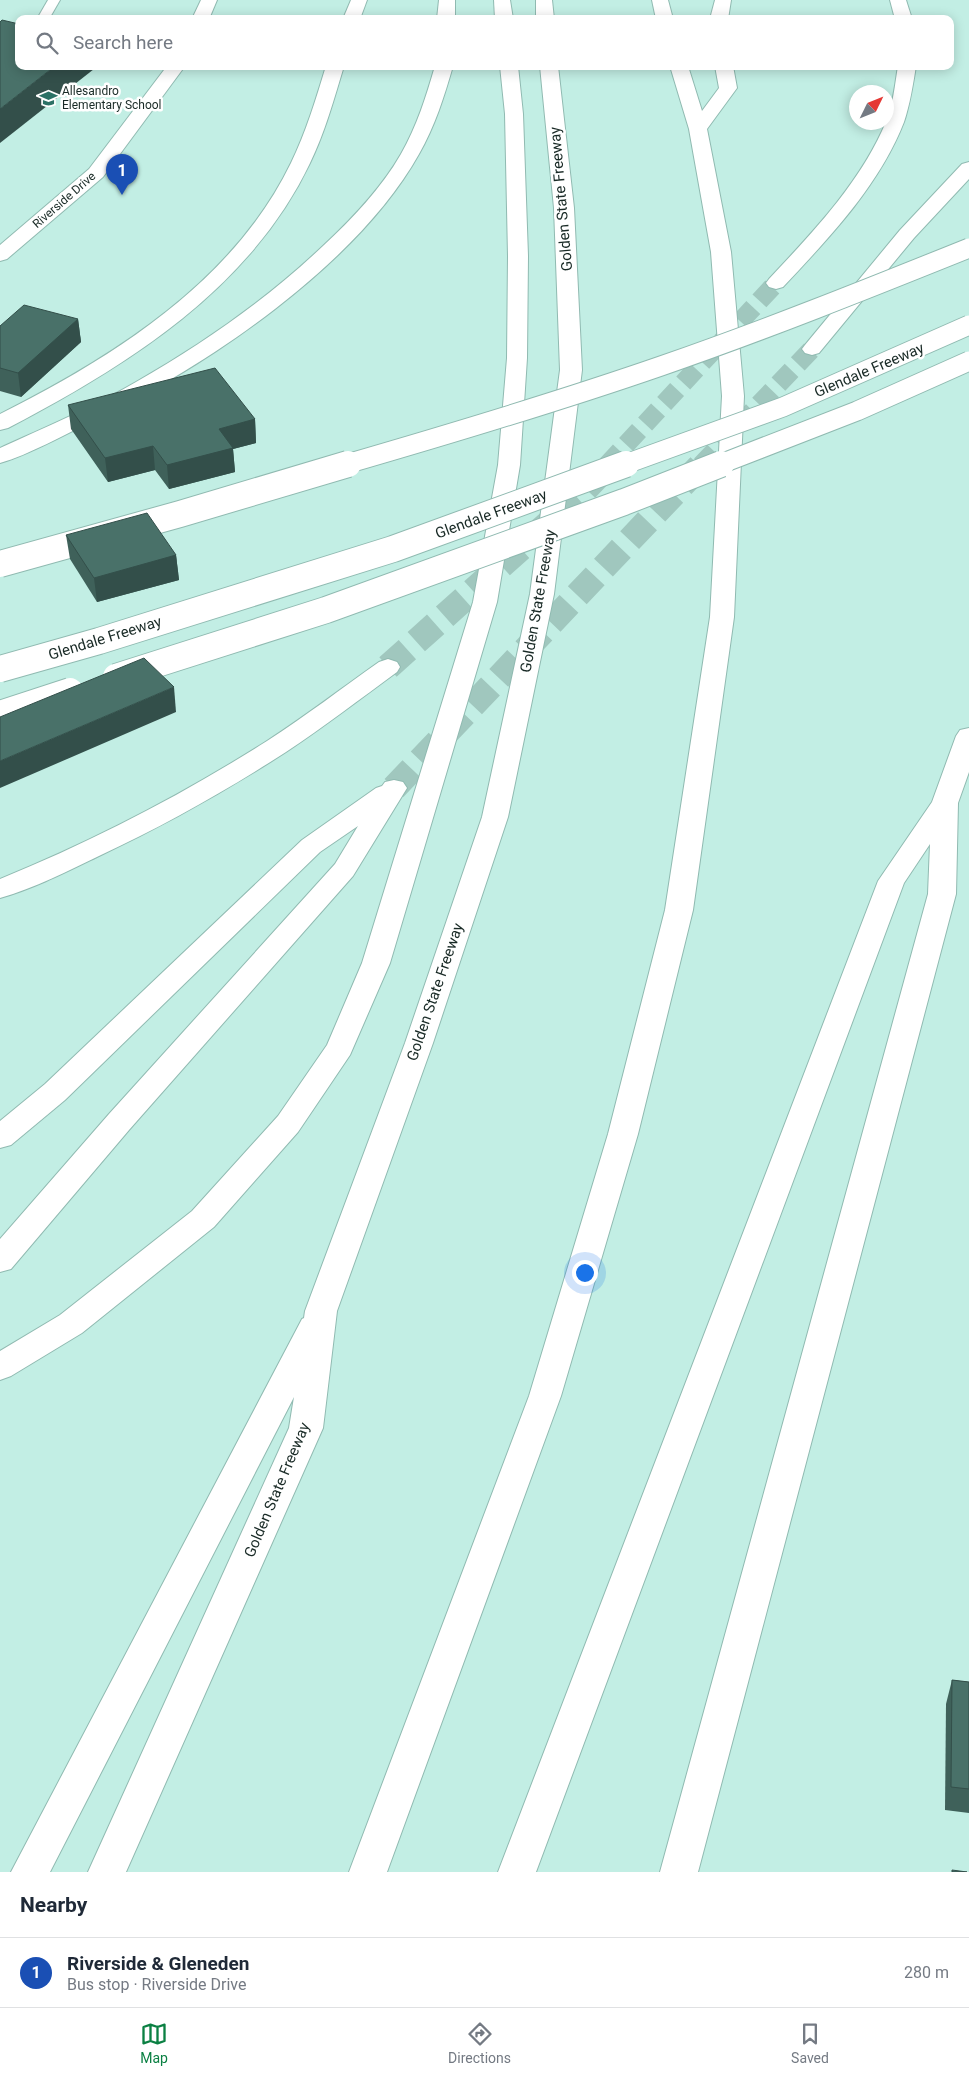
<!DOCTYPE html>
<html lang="en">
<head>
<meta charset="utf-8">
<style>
	:root { --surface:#fff; --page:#f6f6f7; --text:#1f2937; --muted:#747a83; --line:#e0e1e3; --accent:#0b8043 }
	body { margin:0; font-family:Roboto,sans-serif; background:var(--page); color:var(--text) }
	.compass { position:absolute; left:849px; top:85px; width:45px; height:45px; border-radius:50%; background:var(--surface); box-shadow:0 2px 12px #0003; rotate:47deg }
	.you { position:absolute; left:584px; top:1272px; width:18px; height:18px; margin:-12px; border:4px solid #fff; border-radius:50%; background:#1a73e8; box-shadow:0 0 0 8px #1a73e833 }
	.badge { display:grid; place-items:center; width:32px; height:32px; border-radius:50%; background:var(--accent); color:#fff; font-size:16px; font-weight:700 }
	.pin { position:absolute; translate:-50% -41px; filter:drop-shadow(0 1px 2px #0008) }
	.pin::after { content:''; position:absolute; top:26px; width:18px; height:15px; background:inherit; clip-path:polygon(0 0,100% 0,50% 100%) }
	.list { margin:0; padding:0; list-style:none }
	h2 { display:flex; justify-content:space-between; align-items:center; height:65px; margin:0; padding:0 20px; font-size:21px }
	h2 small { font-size:16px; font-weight:400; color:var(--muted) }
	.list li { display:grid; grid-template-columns:32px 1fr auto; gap:15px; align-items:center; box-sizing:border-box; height:70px; padding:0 20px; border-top:1px solid var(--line) }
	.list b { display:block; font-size:19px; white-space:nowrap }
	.list p { margin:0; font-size:16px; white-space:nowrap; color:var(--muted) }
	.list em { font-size:16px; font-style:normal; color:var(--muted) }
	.icon { flex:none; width:28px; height:28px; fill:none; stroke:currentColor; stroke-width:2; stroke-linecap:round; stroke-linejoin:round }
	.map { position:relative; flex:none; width:969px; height:1872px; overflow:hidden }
	.search { position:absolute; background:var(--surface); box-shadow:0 2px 12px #0003; left:15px; right:15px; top:15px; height:55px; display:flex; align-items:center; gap:12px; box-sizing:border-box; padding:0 18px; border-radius:10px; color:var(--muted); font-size:19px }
	.sheet { height:135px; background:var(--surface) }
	nav { display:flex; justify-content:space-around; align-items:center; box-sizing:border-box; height:70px; border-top:1px solid var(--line); background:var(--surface); font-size:14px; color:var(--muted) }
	nav a { display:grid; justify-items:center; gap:2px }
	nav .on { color:var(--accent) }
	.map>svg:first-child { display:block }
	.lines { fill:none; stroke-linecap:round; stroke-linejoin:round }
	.motorway-tunnel-far1 { stroke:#a0c7be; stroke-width:19; stroke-dasharray:19 9; stroke-linecap:butt }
	.motorway-tunnel { stroke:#a0c7be; stroke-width:26; stroke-dasharray:26 12; stroke-linecap:butt }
	.service-casing { stroke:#90bab1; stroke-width:2 }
	.secondary-casing { stroke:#90bab1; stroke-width:2 }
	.motorway-casing { stroke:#90bab1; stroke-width:2 }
	.service { fill:#fff; fill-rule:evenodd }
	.secondary { fill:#fff; fill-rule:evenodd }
	.motorway { fill:#fff; fill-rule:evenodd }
	.motorway-bridge-far1-casing { stroke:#90bab1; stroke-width:21; stroke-linecap:butt }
	.motorway-bridge-casing { stroke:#90bab1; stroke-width:28; stroke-linecap:butt }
	.motorway-bridge-far1 { stroke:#fff; stroke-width:19 }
	.motorway-bridge { stroke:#fff; stroke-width:26 }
	.wall { fill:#3f615a }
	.shaded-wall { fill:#334f4a }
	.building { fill:#497169; stroke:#334f4a }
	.labels { text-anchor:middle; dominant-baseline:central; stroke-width:5; stroke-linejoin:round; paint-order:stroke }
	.far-poi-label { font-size:12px; fill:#192a26; stroke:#fff; text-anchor:start }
	.far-street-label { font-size:12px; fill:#192a26; stroke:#fff }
	.street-label { font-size:15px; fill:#192a26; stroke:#fff }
</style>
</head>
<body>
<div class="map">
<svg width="969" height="1872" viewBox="0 0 969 1872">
	<rect width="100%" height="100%" fill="#c2eee4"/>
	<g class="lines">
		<g class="motorway-tunnel-far1">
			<polyline points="607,465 776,283"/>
			<polyline points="701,465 812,349"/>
		</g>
		<g class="motorway-tunnel">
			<polyline points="388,667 580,495 609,464"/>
			<polyline points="394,788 702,464"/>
		</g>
		<defs>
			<polygon id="service" points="48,0 60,0 49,19 37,19"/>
			<g id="secondary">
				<polygon points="201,0 217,0 209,19 192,19"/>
				<polygon points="167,66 185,66 103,177 7,259 0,261 0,245 89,169"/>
			</g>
			<g id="motorway">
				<polygon points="351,0 367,0 360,19 343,19"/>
				<polygon points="439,0 455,0 455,19 437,19"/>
				<polygon points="494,0 510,0 513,19 495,19"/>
				<polygon points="536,0 552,0 554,19 536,19"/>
				<polygon points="652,0 668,0 673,19 656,19"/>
				<polygon points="715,0 731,0 728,19 710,19"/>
				<polygon points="890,0 906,0 912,19 895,19"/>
				<path d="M326,66H344C334,99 325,132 310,163C250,289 127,366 8,428L0,430V414C114,357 234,281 291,163C306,132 316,99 326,66Z"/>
				<path d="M435,66H453C444,97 435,126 419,154C357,265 206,367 93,421C65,434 29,455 0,463V448C46,427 93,407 136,382C203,344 267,299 323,246C352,219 381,189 401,154C417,126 426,97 435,66Z"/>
				<polygon points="500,66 518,66 523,114 528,256 527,358 520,465 497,602 390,963 350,1055 298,1132 214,1227 82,1333 11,1376 0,1380 0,1351 60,1315 192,1211 278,1116 327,1045 362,963 473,602 498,465 507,358 508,256 505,114"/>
				<polygon points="540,66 558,66 574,208 582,370 554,594 508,817 433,1043 337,1311 323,1428 126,1872 88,1872 289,1428 294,1397 50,1872 11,1872 302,1319 304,1318 305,1311 405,1043 482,817 530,594 560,370 554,208"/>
				<polygon points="670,66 688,66 702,111 719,88 715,66 733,66 737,88 707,129 731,252 744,396 734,617 693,910 638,1134 561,1396 387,1872 349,1872 529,1396 608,1134 665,910 710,617 722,396 711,252 689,129"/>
				<path d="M898,66H916C913,85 910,104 904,122C879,186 829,238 783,287L776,289L769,287L766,283L769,279C813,232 861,182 886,122C893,106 895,84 898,66Z"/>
				<polygon points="969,162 969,179 914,238 819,353 812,355 805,353 802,349 805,345 900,230 962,164"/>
				<path d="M388,659L397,662L400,667L397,672C360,699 324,727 286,752C227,790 165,825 101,855C68,871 35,888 0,898V879C93,841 182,795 267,741C306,716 342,688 379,662Z"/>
				<polygon points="969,728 969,772 958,803 956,894 698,1872 660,1872 928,894 930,844 904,883 536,1872 498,1872 878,881 932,802 956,736 960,730"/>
				<polygon points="394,780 403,782 407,788 353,876 129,1130 11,1269 0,1272 0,1239 109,1114 335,864 358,826 320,852 65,1100 11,1145 0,1148 0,1121 45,1084 302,840 376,788 382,786 385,782"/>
			</g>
		</defs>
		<use href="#service" class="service-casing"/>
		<use href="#secondary" class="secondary-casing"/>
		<use href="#motorway" class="motorway-casing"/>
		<use href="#service" class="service"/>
		<use href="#secondary" class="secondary"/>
		<use href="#motorway" class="motorway"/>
		<defs>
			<g id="motorway-bridge-far1">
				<path d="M343,465C450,434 557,402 661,366C765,330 867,289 969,248"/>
				<polyline points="623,465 783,407 969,325"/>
				<polyline points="718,465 857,411 969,361"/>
			</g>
			<g id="motorway-bridge">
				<polyline points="0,564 180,514 348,464"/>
				<polyline points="0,669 99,641 393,549 626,464"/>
				<polyline points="116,677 326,610 624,502 721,464"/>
				<polyline points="0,714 70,691"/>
			</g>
		</defs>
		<use href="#motorway-bridge-far1" class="motorway-bridge-far1-casing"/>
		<use href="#motorway-bridge" class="motorway-bridge-casing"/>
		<use href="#motorway-bridge-far1" class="motorway-bridge-far1"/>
		<use href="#motorway-bridge" class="motorway-bridge"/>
	</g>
	<g class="wall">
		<polygon points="78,319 81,342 21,397 0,391 0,326"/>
		<polygon points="68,405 255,419 256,443 233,449 235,472 169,489 155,470 108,482 71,429"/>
		<polygon points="66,535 176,555 179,580 97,602 70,559"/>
		<polygon points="952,1680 969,1682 969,1813 945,1810 946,1704"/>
	</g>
	<g class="shaded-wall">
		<polygon points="55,66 93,66 94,69 0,143 0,109"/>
		<polygon points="78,319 81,342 21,397 18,373"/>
		<polygon points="255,419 256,443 233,449 235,472 169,489 167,465 219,429"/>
		<polygon points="153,446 155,470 108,482 105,458"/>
		<polygon points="176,555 179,580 97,602 94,578"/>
		<polygon points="174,687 176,712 0,788 0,761"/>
	</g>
	<g class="building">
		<polygon points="2,20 19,24 19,66 55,66 0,109 0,22"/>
		<polygon points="24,305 78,319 18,373 0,368 0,326"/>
		<polygon points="215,368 255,419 219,429 233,448 167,465 153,446 105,458 68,405"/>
		<polygon points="147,513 176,555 94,578 66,535"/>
		<polygon points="144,658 174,687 0,761 0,717"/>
		<polygon points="952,1680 969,1682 969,1789 951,1787"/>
		<polygon points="952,1870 967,1872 952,1872"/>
	</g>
	<defs>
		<symbol id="school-bare" viewBox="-9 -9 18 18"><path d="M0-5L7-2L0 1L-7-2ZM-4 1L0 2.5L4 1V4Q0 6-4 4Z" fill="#2b7165" stroke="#fff" stroke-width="2.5" paint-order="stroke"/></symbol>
	</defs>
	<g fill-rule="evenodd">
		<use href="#school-bare" x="36" y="86" width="25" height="25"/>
	</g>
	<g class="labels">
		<g class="far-poi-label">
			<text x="62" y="91">Allesandro<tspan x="62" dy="14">Elementary School</tspan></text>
		</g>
		<g class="far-street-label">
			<text transform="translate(64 200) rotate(-41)">Riverside Drive</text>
		</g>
		<g class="street-label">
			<text transform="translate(561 199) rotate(-95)">Golden State Freeway</text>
			<text transform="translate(869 370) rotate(-23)">Glendale Freeway</text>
			<text transform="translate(491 514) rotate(-20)">Glendale Freeway</text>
			<text transform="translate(538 601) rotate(-80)">Golden State Freeway</text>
			<text transform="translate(105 638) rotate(-17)">Glendale Freeway</text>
			<text transform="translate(435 992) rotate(-71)">Golden State Freeway</text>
			<text transform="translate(277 1490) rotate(-67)">Golden State Freeway</text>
		</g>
	</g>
</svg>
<svg class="compass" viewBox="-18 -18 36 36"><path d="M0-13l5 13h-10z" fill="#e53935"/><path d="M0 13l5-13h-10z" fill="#747a83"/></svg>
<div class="you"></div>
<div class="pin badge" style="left:122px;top:195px;background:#1a4fb4">1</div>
<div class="search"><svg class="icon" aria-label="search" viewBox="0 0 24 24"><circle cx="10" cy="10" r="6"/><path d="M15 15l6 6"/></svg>Search here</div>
</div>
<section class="sheet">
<h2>Nearby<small></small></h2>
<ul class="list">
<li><span class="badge" style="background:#1a4fb4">1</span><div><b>Riverside &amp; Gleneden</b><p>Bus stop · Riverside Drive</p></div><em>280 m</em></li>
</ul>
</section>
<nav>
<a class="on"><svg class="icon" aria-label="map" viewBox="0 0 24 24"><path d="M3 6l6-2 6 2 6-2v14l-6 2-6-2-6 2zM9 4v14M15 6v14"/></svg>Map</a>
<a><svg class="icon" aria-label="directions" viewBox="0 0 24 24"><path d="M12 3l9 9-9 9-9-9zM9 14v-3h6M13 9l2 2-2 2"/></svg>Directions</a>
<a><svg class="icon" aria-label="saved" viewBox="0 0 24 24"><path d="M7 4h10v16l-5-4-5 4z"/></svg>Saved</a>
</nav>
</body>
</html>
